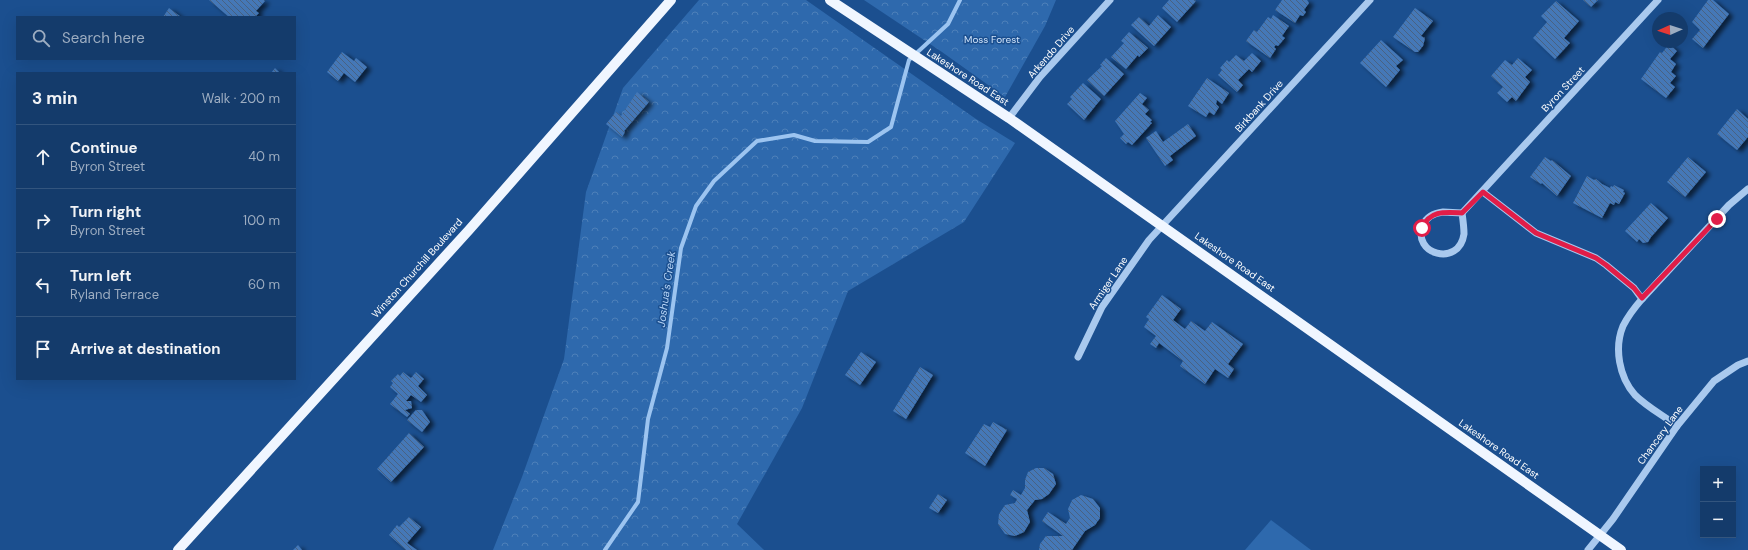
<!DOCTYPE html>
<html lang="en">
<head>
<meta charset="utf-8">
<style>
	:root { --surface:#143b6b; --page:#214673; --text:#f1f3f6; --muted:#9dadc1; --line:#33557e }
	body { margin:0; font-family:"DM Sans",sans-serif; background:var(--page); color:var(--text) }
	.controls { position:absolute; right:12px; bottom:12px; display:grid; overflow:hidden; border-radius:0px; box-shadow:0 4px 16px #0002 }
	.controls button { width:36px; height:36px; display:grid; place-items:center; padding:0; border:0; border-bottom:1px solid var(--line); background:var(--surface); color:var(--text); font:20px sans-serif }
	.compass { position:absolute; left:1652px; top:12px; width:36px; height:36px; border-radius:50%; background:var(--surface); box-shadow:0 4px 16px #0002; rotate:267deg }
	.stop { position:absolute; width:12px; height:12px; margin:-9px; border:3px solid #e11d48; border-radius:50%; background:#fff }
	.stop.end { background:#e11d48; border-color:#fff; box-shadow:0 1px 4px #0008 }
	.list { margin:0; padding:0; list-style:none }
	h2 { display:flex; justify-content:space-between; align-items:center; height:52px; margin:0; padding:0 16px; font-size:17px }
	h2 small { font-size:13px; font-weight:400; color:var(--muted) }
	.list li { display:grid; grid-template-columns:26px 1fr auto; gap:12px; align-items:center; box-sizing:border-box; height:64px; padding:0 16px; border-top:1px solid var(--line) }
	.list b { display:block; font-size:15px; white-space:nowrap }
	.list p { margin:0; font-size:13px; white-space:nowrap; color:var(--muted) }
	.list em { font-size:13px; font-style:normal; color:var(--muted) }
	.icon { flex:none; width:22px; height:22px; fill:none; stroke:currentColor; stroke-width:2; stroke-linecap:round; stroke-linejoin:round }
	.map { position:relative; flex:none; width:1748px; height:550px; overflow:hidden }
	.search { position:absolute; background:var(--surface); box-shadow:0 4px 16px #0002; left:16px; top:16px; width:280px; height:44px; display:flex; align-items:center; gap:10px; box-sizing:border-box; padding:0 14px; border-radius:0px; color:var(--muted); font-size:15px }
	.panel { position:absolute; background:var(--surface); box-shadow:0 4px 16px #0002; left:16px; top:72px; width:280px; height:308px; border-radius:0px }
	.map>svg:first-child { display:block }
	.forest { fill:url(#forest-crowns) }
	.green { fill:#2e69ad }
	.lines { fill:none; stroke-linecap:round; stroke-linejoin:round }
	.stream { stroke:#9cc4f0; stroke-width:4 }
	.building { fill:url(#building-back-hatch); filter:url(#shadow) }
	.minor { stroke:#a9c9ee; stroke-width:7 }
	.major { stroke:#f0f6ff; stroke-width:10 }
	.route { stroke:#e11d48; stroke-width:5 }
	.labels { text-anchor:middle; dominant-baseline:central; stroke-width:3; stroke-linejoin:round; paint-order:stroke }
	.park-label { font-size:10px; fill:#cfe3fa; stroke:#1b4f8f }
	.street-label { font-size:10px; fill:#fff; stroke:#1b4f8f }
	.water-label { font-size:11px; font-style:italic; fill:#b5d3f5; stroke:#1b4f8f }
</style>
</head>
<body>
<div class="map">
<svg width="1748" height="550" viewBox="0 0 1748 550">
	<defs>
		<pattern id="forest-crowns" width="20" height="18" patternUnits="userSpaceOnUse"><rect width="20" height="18" fill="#2e69ad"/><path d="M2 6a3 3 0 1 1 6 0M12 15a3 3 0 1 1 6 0" fill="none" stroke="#4d80b9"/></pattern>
		<pattern id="building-back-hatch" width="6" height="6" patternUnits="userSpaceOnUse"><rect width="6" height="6" fill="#4478b7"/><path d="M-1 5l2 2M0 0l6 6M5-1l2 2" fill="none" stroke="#486282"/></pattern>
		<filter id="shadow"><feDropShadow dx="4.5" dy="2.5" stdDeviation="2" flood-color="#0009"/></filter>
	</defs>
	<rect width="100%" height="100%" fill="#1b4f8f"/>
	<g class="forest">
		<polygon points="699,0 806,0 976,119 1015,143 964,222 848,291 802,408 737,524 764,550 493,550 522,477 564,359 586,192 623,88"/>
		<polygon points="864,0 1056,0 1045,26 1005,97 942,52"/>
	</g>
	<polygon class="green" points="1271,520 1311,550 1245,550"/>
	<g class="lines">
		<polyline class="stream" points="605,550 638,502 648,419 667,348 681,248 696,206 714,181 757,141 794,135 815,141 868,142 891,127 909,60 948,24 960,0"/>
	</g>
	<g class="building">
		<polygon points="209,0 264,0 265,1 256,11 259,13 255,17 229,17"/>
		<polygon points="1169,0 1194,0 1196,1 1177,22 1162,8"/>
		<polygon points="1282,0 1307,0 1309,3 1304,10 1306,12 1303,16 1300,15 1295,23 1275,10"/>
		<polygon points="1583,0 1598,0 1591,7"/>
		<polygon points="1708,0 1713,0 1729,14 1703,48 1692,39 1700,30 1692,22"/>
		<polygon points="1556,1 1579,21 1564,38 1570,43 1555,59 1533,38 1547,22 1541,16"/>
		<polygon points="169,8 181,17 163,17"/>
		<polygon points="1415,8 1433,21 1421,36 1425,38 1423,46 1418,52 1415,52 1393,37"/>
		<polygon points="1158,15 1171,27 1154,46 1131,25 1139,17 1149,26"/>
		<polygon points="1273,15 1289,26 1282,36 1285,38 1278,46 1276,45 1274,47 1276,49 1270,58 1246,41 1254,30 1257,32 1268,17 1271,19"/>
		<polygon points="1129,32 1148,48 1139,57 1138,55 1126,69 1111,57 1124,43 1121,41"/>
		<polygon points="1381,40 1403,60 1396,66 1400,70 1386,87 1360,63"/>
		<polygon points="1669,44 1677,51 1670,59 1676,64 1671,72 1676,76 1670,83 1675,87 1666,98 1641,79 1660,52 1662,53"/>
		<polygon points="342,52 354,61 356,58 367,67 355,82 344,73 338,81 327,72"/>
		<polygon points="1252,53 1261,61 1252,72 1249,69 1238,80 1243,85 1237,92 1218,75 1222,70 1220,68 1227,60 1229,62 1236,55 1244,61"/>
		<polygon points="1106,58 1124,74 1104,96 1087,80 1102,66 1100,65"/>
		<polygon points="1518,58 1532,70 1525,77 1530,82 1516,101 1512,97 1507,102 1497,93 1503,87 1491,76 1505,60 1512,65"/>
		<polygon points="275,68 280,73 271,73"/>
		<polygon points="1207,78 1229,93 1222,104 1217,100 1216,104 1219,107 1214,115 1209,112 1206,117 1188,106"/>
		<polygon points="1083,83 1101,99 1084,120 1067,104 1072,99 1070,97"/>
		<polygon points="637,92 649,102 624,131 625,132 622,137 606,124 616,112 621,116"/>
		<polygon points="1140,93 1147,98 1142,104 1149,110 1145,114 1152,120 1150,122 1152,123 1132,145 1128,142 1126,144 1120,138 1124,134 1115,121"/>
		<polygon points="1737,109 1748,119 1748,137 1737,150 1717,134"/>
		<polygon points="1188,124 1196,136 1170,156 1173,160 1165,166 1146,138 1156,131 1163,142"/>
		<polygon points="1545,157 1551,161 1552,160 1571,176 1557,196 1542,183 1541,184 1530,177"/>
		<polygon points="1688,157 1706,172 1685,197 1667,182"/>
		<polygon points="1587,176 1594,180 1596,179 1602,184 1610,188 1611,186 1613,187 1614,185 1624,190 1623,192 1625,193 1619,204 1615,202 1614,205 1610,203 1602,218 1573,203"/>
		<polygon points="1651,203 1668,218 1651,237 1648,242 1643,243 1639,239 1637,242 1625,231"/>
		<polygon points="1162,295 1181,309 1173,320 1185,329 1191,321 1205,331 1212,322 1243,344 1228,364 1234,369 1228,378 1215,369 1205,384 1180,366 1183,361 1159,343 1156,348 1150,344 1156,336 1144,327 1149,319 1146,317"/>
		<polygon points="861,352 876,362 860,385 845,375"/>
		<polygon points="920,367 933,375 906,419 893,411"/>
		<polygon points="403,372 411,378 416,372 424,379 418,386 427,395 421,402 411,395 406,401 411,401 412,408 405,410 410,414 407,417 390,404 398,394 390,387 393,383 391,381 398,374 400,376"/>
		<polygon points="416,410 422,410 430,422 422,432 407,420"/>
		<polygon points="993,422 1007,430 985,466 965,453 984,424 990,427"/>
		<polygon points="409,433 424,447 391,482 377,469"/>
		<polygon points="1036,468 1044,468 1053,474 1056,484 1049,494 1042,499 1035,500 1027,510 1030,522 1024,532 1015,536 1005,534 998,524 999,514 1005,505 1015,503 1017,499 1010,495 1013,490 1021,495 1025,488 1025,480 1028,472"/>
		<polygon points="938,494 947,500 938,513 929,508"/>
		<polygon points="1081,495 1093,499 1100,508 1100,518 1095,525 1085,531 1072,550 1039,550 1040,544 1046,536 1063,536 1042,521 1048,512 1066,524 1070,518 1068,509 1072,500"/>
		<polygon points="409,517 421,527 407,543 417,550 406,550 389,535 397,525 399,527"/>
		<polygon points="298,545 302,550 293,550"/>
	</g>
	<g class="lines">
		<g class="minor">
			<polyline points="1009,118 1040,77 1110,0"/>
			<polyline points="1483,192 1536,233 1596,258 1606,265 1634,288 1642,299"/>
			<path d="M1443,212L1462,213C1463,220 1464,227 1464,234C1459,268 1411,254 1423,225C1427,216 1434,213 1443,212Z"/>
			<polyline points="1462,213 1658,0"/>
			<polyline points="1078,357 1102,307 1149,240 1370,0"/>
			<path d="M1677,426C1664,416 1647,407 1635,395C1619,377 1614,348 1623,326C1628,316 1635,307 1642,299L1729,205L1748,189"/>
			<polyline points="1588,550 1613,519 1677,426 1714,381 1738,365 1748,361"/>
		</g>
		<g class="major">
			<polyline points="830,0 1009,118 1621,550"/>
			<polyline points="178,550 469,230 671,0"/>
		</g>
	</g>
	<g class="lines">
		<path class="route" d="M1422,228C1430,210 1445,212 1462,213L1483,192L1536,233L1596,258L1606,265L1634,288L1642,298L1717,219"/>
	</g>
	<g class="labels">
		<g class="park-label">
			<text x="992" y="39">Moss Forest</text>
		</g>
		<g class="street-label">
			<text transform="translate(1051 52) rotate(-49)">Arkendo Drive</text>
			<text transform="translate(968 77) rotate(33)">Lakeshore Road East</text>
			<text transform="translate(1563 89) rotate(-47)">Byron Street</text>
			<text transform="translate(1259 106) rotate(-48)">Birkbank Drive</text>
			<text transform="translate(1235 262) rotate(35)">Lakeshore Road East</text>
			<text transform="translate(417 268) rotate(-48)">Winston Churchill Boulevard</text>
			<text transform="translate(1108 283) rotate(-56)">Armiger Lane</text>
			<text transform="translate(1660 435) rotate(-54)">Chancery Lane</text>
			<text transform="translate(1499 449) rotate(35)">Lakeshore Road East</text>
		</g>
		<g class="water-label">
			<text transform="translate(666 289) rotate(-82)">Joshua's Creek</text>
		</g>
	</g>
</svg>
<div class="controls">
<button>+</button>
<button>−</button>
</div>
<svg class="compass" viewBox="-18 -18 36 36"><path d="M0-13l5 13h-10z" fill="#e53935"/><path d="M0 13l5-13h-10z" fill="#9dadc1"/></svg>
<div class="stop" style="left:1422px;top:228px"></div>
<div class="stop end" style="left:1717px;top:219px"></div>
<div class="search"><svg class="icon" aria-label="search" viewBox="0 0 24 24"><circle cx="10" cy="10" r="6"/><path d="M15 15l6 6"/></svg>Search here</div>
<section class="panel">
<h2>3 min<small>Walk · 200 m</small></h2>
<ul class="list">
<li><svg class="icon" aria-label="ahead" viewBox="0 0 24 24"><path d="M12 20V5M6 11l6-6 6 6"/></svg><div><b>Continue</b><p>Byron Street</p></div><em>40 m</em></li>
<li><svg class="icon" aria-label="right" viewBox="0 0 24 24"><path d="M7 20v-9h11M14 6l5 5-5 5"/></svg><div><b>Turn right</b><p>Byron Street</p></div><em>100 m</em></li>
<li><svg class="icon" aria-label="left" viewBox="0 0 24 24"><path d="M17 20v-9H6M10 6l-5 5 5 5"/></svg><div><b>Turn left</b><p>Ryland Terrace</p></div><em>60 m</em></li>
<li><svg class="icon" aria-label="arrive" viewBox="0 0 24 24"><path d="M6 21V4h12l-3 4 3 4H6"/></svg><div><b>Arrive at destination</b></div></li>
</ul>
</section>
</div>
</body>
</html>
